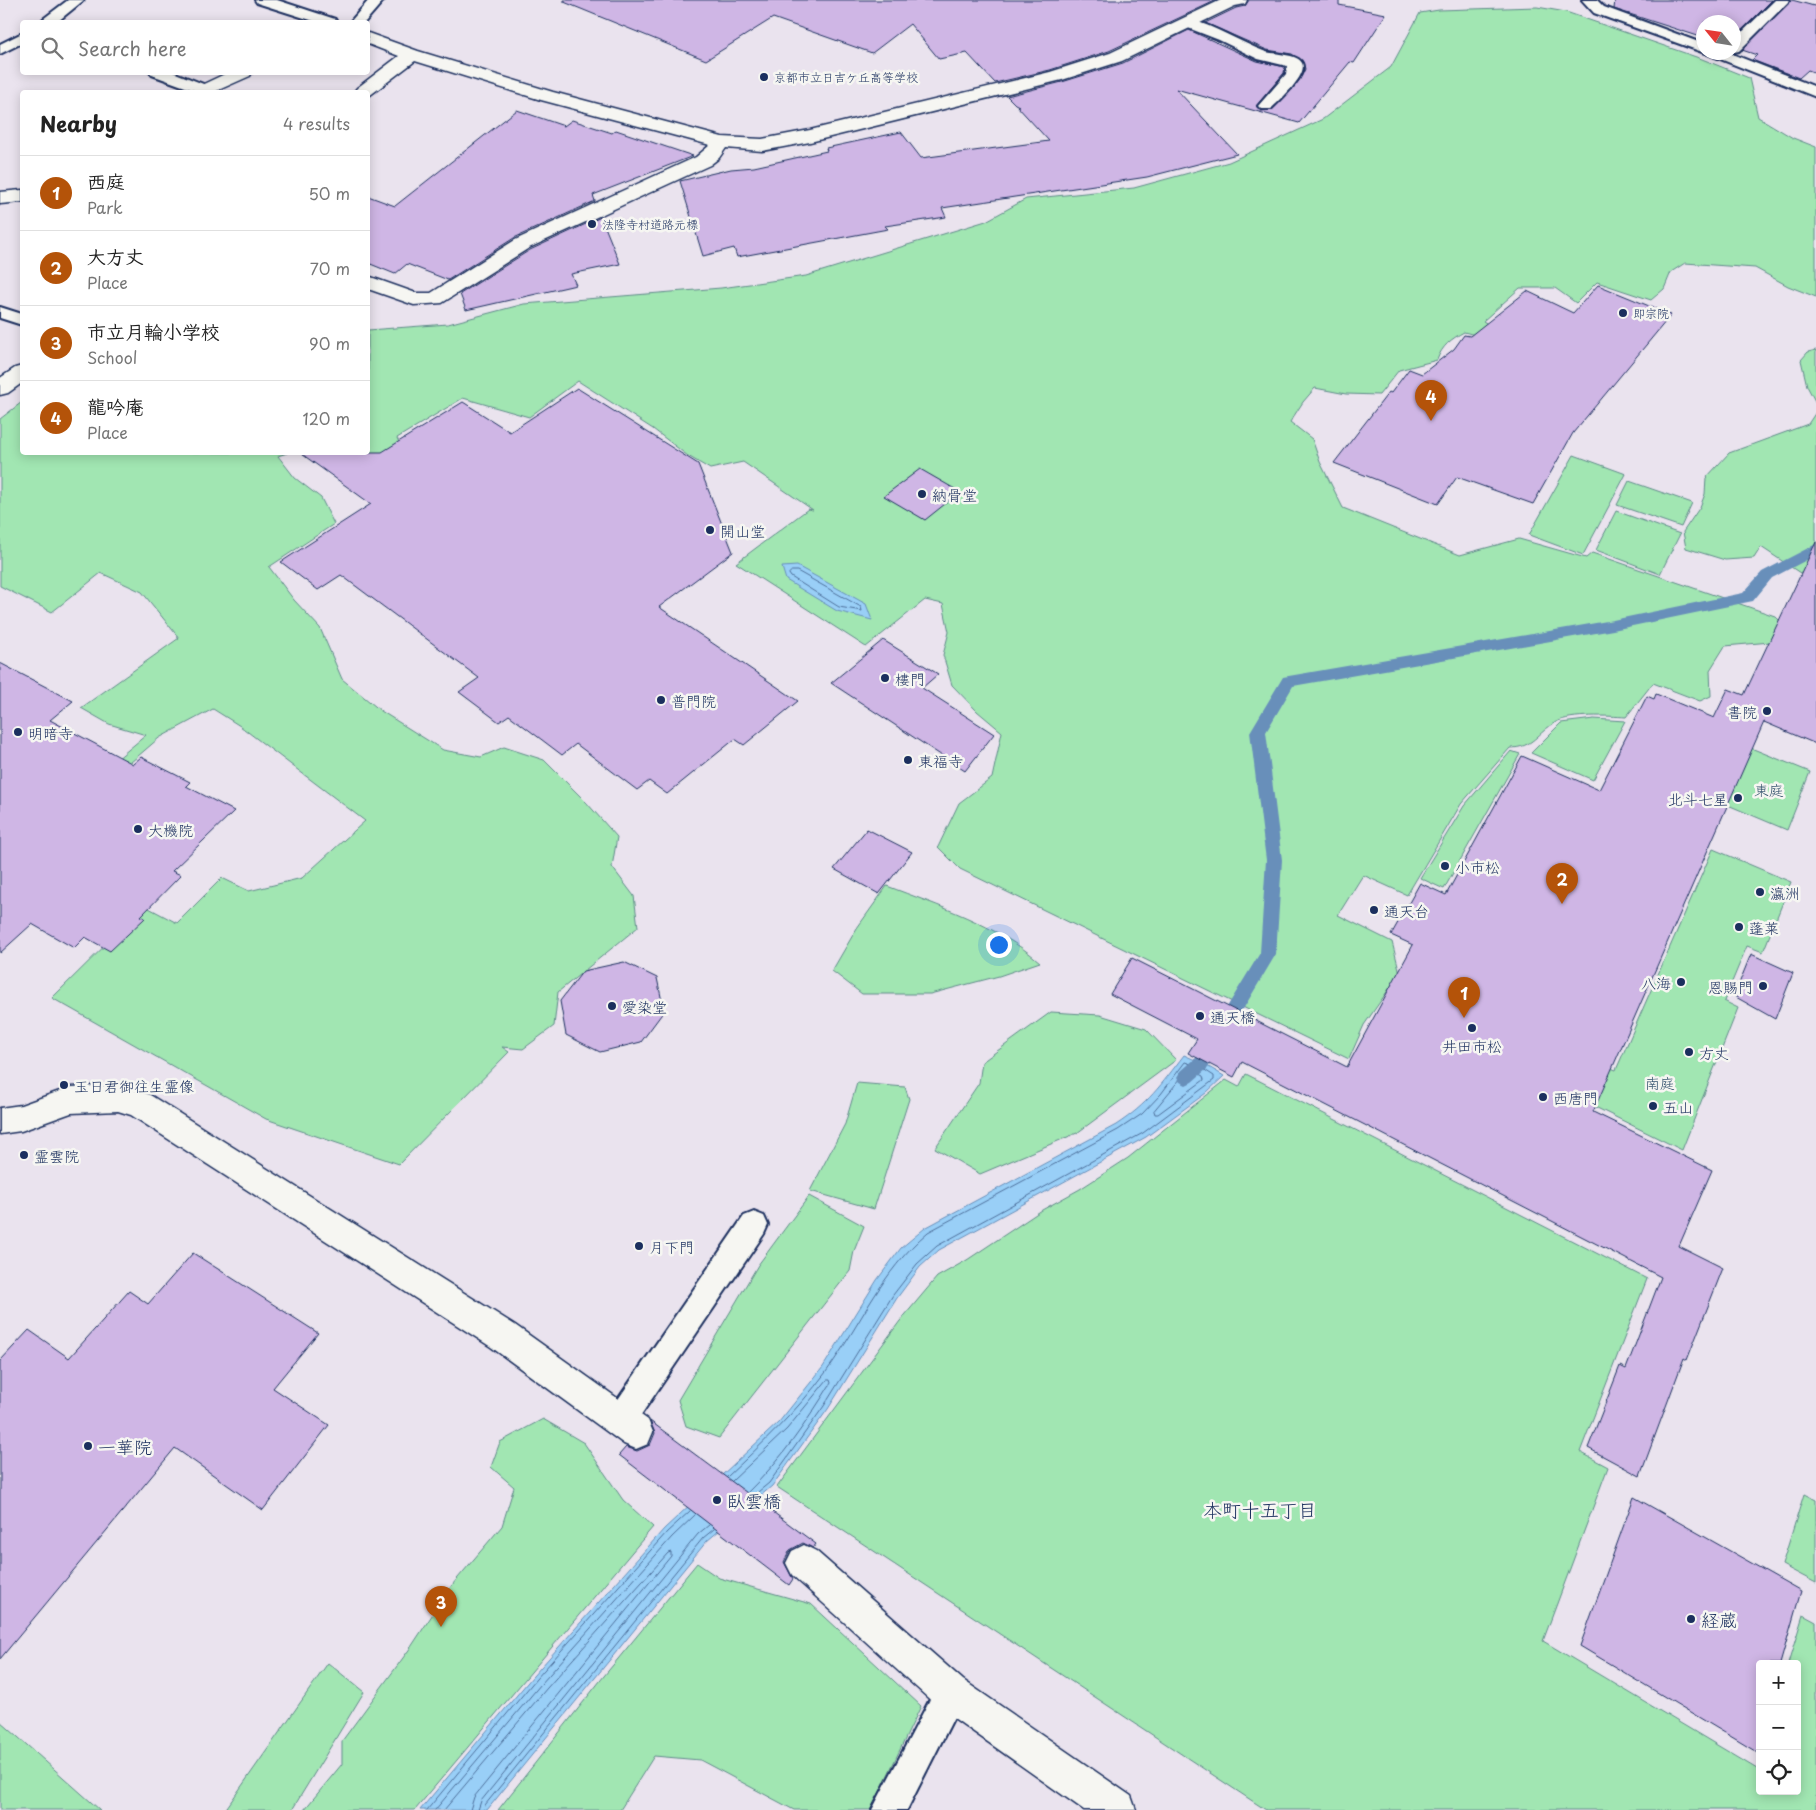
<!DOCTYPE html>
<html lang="en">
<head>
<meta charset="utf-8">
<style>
	:root { --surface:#fff; --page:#f2f2f2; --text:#222; --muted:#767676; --line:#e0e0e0; --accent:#b45309 }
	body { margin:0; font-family:"Playpen Sans","Klee One",sans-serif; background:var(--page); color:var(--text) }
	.controls { position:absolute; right:15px; bottom:15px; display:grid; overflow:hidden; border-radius:5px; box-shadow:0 2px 12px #0003 }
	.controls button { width:45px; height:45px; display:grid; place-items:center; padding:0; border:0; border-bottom:1px solid var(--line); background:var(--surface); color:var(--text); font:25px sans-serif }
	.compass { position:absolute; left:1696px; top:15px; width:45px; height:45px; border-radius:50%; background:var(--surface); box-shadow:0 2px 12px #0003; rotate:300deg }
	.you { position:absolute; left:998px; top:944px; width:18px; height:18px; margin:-12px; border:4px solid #fff; border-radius:50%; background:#1a73e8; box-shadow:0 0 0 8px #1a73e833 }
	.badge { display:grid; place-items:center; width:32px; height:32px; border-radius:50%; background:var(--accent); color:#fff; font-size:16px; font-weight:700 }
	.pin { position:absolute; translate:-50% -41px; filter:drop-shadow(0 1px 2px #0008) }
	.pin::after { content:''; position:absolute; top:26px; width:18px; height:15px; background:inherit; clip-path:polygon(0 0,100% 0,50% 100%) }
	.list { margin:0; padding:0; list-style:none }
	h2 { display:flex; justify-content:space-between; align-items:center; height:65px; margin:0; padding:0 20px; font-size:21px }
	h2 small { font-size:16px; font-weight:400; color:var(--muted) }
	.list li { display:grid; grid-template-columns:32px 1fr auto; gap:15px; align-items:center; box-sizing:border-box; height:75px; padding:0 20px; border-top:1px solid var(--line) }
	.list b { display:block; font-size:19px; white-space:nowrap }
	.list p { margin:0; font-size:16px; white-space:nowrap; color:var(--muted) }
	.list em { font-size:16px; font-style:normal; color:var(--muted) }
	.icon { flex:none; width:28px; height:28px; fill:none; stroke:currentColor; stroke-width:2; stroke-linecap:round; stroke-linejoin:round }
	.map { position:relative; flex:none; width:1816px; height:1810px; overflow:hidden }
	.search { position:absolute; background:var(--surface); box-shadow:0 2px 12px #0003; left:20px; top:20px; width:350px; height:55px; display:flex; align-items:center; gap:12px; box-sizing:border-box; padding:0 18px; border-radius:5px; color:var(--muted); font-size:19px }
	.panel { position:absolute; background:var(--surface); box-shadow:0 2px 12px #0003; left:20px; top:90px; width:350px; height:365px; border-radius:5px }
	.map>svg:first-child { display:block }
	.green { fill:#a1e6b2; stroke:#5e8a88 }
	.water { fill:#99cff7; stroke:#678fba }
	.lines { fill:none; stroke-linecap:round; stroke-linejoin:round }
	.shore { stroke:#4d6f9b; stroke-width:1 }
	.stream { fill:#678fba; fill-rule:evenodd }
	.building { fill:#cfb6e5; stroke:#1b2f5e }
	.service-casing { stroke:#1b2f5e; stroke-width:4 }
	.minor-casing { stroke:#1b2f5e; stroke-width:3 }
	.service { fill:#f6f6f2; fill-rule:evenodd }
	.minor { fill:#f6f6f2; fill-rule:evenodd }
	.poi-dot { fill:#1b2f5e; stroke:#f6f6f2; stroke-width:2 }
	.labels { text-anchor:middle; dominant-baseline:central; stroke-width:5; stroke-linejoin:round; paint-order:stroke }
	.far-poi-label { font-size:12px; fill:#1b2f5e; stroke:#f6f6f2; text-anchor:start }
	.poi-label { font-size:15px; fill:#1b2f5e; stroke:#f6f6f2; text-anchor:start }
	.park-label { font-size:15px; fill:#36546f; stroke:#f6f6f2 }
	.near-poi-label { font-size:18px; fill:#1b2f5e; stroke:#f6f6f2; text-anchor:start }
	.near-neighbourhood-label { font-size:19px; fill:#1b2f5e; stroke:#f6f6f2 }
</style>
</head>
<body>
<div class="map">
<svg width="1816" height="1810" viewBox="0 0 1816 1810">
	<rect width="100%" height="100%" fill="#eae3ee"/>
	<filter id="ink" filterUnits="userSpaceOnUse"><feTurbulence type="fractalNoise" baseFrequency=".02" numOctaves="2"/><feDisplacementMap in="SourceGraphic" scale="10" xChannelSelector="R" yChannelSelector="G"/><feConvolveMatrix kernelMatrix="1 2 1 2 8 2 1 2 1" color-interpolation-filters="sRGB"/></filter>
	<g filter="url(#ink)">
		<g class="green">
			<path d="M1537,7L1566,12L1702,59L1749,78L1758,117L1793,138L1816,147V297L1788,286L1755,268L1685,263L1671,272L1664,289L1651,300L1597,282L1576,303L1555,288H1520L1483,321L1499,331L1490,339L1464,332C1451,339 1442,346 1437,360L1399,370L1379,395L1346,394L1315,388L1303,402L1290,422L1312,439L1320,462L1343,508L1460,555L1519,539L1586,558L1592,553L1775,616L1792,633L1782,641L1725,646L1710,670L1711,696L1700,701L1653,683L1626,717C1609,716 1571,714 1556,722C1537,733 1533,748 1510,748L1461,804L1407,895L1363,875L1338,915L1392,942L1400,973L1364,1025L1349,1059L960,869L938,847L959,803L992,778L1002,732L977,711L952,685L943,655L949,632L943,604L925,600L866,647L736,563L808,509L813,510L743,462L710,469L688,456L653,429L578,381L529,417L463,398L397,438L416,479L368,452V330L448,324L524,304L721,288L806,276L986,221L1026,199L1134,188L1229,162L1323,119L1391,67L1420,13L1439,10Z"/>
			<polygon points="1816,350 1816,403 1807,386 1801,360 1808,352"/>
			<polygon points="22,402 22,452 287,453 278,456 295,478 321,498 334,524 269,567 294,600 320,628 342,679 381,711 443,750 481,757 504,747 544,760 586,802 617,837 612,867 634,896 638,927 558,992 554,1026 523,1049 502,1047 509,1052 399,1164 266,1119 52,998 145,906 177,923 222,878 249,891 302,878 365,821 240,726 213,709 159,738 44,837 75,794 146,735 109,724 81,708 179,638 142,592 101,573 52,612 0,586 0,419"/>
			<polygon points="1816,412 1816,594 1809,579 1761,547 1754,558 1725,560 1686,548 1683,532 1700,507 1705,494 1706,478 1729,453 1808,424"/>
			<polygon points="1574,455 1626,474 1583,555 1529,535"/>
			<polygon points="1629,481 1692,503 1681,527 1617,505"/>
			<polygon points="1616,511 1680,534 1660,574 1596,550"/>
			<polygon points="1594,719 1625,721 1593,780 1531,753 1561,723"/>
			<polygon points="1709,731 1810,772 1787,830 1683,786"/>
			<polygon points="1511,751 1520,754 1444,889 1420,878 1464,806"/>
			<polygon points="1713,849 1791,882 1763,952 1747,946 1724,1001 1738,1008 1682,1150 1583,1101 1600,1064 1616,1070"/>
			<path d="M887,886C939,906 997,925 1040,962L999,976L930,994H862L832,971L857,928Z"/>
			<polygon points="1051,1012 1100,1015 1146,1029 1176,1060 1077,1133 980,1174 935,1148 979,1083 982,1062"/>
			<polygon points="1246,1074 1647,1279 1580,1452 1608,1467 1543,1641 1757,1769 1760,1762 1760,1791 1797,1791 1797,1664 1788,1664 1803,1615 1816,1622 1816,1810 1266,1810 777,1487 900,1321 937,1277 967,1260 1042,1210 1080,1189 1128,1158 1226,1080 1239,1087"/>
			<polygon points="857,1083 905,1087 909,1099 874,1209 810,1191 845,1124"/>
			<polygon points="809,1196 864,1226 854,1251 850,1271 719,1438 686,1426 678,1400 758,1265"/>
			<polygon points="543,1419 584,1443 623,1500 653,1527 415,1810 304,1810 342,1764 342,1741 411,1647 452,1585 502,1526 514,1487 491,1467 500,1442"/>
			<polygon points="1804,1494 1816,1500 1816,1583 1782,1565"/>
			<polygon points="697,1563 719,1578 811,1604 921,1706 871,1810 794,1810 700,1760 654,1756 620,1810 498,1810 604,1676"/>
			<polygon points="328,1663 364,1692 292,1810 225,1810"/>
			<polygon points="0,1721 100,1810 0,1810"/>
		</g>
		<g class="water">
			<polygon points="797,566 866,604 872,620 837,611 786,580 782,567"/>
			<path d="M1184,1055L1202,1063L1224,1076L1206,1093L1146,1137L939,1250L920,1267L897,1298L828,1409L772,1486L707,1541L487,1810H420L533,1676L664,1529L779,1422L823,1367L877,1280L901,1248L925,1228L1116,1125C1148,1104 1161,1085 1184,1055Z"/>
		</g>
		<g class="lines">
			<g class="shore">
				<polygon points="792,571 797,571 861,607 862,611 839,607 791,577 789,574"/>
				<polygon points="1189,1069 1203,1076 1204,1080 1158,1114 1155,1114 1154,1111"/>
				<path d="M727,1477C762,1444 797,1411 826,1372C862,1323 880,1273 928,1232L1118,1130L1142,1114L1161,1094L1185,1062L1200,1067L1214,1076V1080L1143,1133L937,1246L917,1264L893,1295L824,1406L769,1483L753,1496"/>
				<path d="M732,1481L787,1429L827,1380H830L831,1383C807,1422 781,1460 748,1492"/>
				<polyline points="427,1810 536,1679 667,1532 690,1511"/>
				<polyline points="435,1810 541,1684 672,1537 695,1515"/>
				<polyline points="444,1810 547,1688 668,1553 671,1552 671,1556 474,1797 470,1810"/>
				<polyline points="478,1810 481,1801 698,1534 709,1525"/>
				<polyline points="484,1810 485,1805 703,1538 714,1529"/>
			</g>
			<polygon class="stream" points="1816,544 1816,555 1772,578 1753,601 1748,602 1613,630 1293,686 1266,732 1282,860 1276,954 1208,1068 1192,1082 1186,1085 1180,1082 1177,1077 1180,1072 1196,1058 1260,953 1266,860 1250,732 1283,677 1613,620 1743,593 1762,572"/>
		</g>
		<g class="building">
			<polygon points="564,0 1217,0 1109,51 1050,70 995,83 967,53 939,59 910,24 872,53 773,18 706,60 564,2"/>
			<polygon points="1249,0 1339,0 1339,5 1386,14 1354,63 1350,62 1299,123 1176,89 1237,154 1147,177 942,208 946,217 885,226 888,229 737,257 734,248 703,256 680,181 731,169 754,167 827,151 826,148 901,132 921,158 1049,141 1017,106 1019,106 1015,104 1007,96 1062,82 1123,63 1189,30 1257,61 1285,67 1284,73 1256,106 1261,111 1272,110 1299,81 1305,69 1303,62 1292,54 1267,50 1205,23 1236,8 1245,6"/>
			<polygon points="1615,0 1772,0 1734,38 1734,22 1704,22 1704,38 1614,9"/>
			<polygon points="1792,0 1814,6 1816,4 1816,73 1808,70 1799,78 1752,60 1757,55 1742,50"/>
			<polygon points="517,110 564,126 572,120 612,133 616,130 693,156 593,195 595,201 514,238 448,280 407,264 395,274 368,263 368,196 395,206"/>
			<polygon points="601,217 620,264 571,274 576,285 466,310 460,294 530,250"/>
			<polygon points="1598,285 1671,315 1573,433 1533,504 1457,477 1438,504 1334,463 1389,392 1391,393 1409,369 1422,374 1454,349 1464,335 1470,336 1527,291 1573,313"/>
			<polygon points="577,388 698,464 733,552 659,607 798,701 744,745 735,739 667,794 649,781 637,790 576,744 562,755 509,715 499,722 459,692 479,678 341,575 318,590 281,562 371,504 299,452 382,452 463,402 510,432"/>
			<polygon points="920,469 960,492 925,520 884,496"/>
			<polygon points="1816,542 1816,744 1764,722 1593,1112 1712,1170 1679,1246 1723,1268 1687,1360 1684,1358 1640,1476 1588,1448 1620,1366 1626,1369 1661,1277 1242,1062 1234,1077 1188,1053 1197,1039 1110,994 1132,958 1347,1067 1413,945 1391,935 1420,883 1446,895 1522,756 1599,790 1647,696 1654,699 1656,694 1714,718 1728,689 1744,695"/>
			<polygon points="883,640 938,674 922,688 994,734 965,771 831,683"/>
			<polygon points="0,663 73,701 50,720 133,764 141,757 190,782 186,786 234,811 172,871 181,875 141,916 145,918 110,951 85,937 74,948 32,924 0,953"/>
			<polygon points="867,829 912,852 879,894 834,869"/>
			<polygon points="1751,954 1793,973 1775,1019 1734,996"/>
			<polygon points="624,962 657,978 664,1011 641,1042 600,1052 566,1035 560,1001 583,971"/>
			<polygon points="193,1253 318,1333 273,1388 329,1425 263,1510 175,1448 0,1659 0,1361 29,1330 69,1358 129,1291 148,1304"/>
			<polygon points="650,1421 816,1544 813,1548 803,1543 790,1550 784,1562 793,1579 789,1585 619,1455 626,1447 637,1451 650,1445 655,1433"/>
			<polygon points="1634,1497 1801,1591 1780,1664 1760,1664 1760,1754 1580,1646"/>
		</g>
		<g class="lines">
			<defs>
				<g id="service">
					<polygon points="68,0 84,0 57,22 41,22 43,19"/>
					<polygon points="255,0 277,0 335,19 337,22 317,22 257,3"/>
					<polygon points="369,0 384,0 365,22 350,22"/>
					<polygon points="1582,0 1597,0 1604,7 1704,44 1704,52 1727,52 1816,87 1816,97 1705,53 1594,13"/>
					<polygon points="1775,0 1790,0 1739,51 1734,52 1734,40"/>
					<path d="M1188,19C1216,26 1239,42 1266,52C1274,54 1298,54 1302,63C1308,75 1280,100 1271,109H1261L1258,106L1286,74L1287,66L1258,59L1219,40L1183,26L1181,23L1183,20Z"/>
					<polygon points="22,33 22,43 0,54 0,44"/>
					<polygon points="150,72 173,72 211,87 214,90 212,92 199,92 152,75"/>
					<polygon points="0,307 22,314 22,325 0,318"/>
					<polygon points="754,1212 764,1216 768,1225 764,1234 630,1431 620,1436 610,1431 605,1421 610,1411 744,1216"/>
					<polygon points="950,1677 961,1682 966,1693 907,1810 872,1810 939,1682"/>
				</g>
				<g id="minor">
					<polygon points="1221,0 1247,0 1245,4 1235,6 1122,61 1062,80 810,142 762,151 726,148 719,158 710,165 529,248 442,303 414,305 368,289 368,276 416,293 431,293 515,240 696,157 710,145 541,100 415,61 369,96 368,96 368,92 354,92 357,88 399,56 368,44 368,33 418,51 553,92 722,137 762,139 810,130 1050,72 1110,53"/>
					<polygon points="229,72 252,72 250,76 214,92 192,92 195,88"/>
					<polygon points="22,190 22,202 0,204 0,192"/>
					<polygon points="22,366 22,383 8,393 0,395 0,378 15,368"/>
					<polygon points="118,1085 150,1095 515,1325 648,1420 653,1432 648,1444 636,1449 624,1444 491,1347 131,1115 118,1111 71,1113 21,1131 0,1134 0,1108 21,1105 71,1087"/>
					<polygon points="804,1545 816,1551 963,1680 1131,1796 1136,1810 1084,1810 937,1706 792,1575 786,1563 792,1551"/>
				</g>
			</defs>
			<use href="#service" class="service-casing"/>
			<use href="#minor" class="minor-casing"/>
			<use href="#service" class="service"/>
			<use href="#minor" class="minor"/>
		</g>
	</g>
	<g class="poi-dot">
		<circle cx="764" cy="77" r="5"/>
		<circle cx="592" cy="224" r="5"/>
		<circle cx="1623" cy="313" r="5"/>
		<circle cx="922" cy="494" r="5"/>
		<circle cx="710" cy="530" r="5"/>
		<circle cx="885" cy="678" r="5"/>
		<circle cx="661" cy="700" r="5"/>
		<circle cx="1767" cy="711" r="5"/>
		<circle cx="18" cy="732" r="5"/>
		<circle cx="908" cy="760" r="5"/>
		<circle cx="1738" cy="798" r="5"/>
		<circle cx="138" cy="829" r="5"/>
		<circle cx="1445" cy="866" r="5"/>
		<circle cx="1760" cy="892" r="5"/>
		<circle cx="1374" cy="910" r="5"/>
		<circle cx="1739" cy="927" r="5"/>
		<circle cx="1681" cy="982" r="5"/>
		<circle cx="1763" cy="986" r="5"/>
		<circle cx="612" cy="1006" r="5"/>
		<circle cx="1200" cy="1016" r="5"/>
		<circle cx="1472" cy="1028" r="5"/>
		<circle cx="1689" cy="1052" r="5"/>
		<circle cx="64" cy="1085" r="5"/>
		<circle cx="1543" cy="1097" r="5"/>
		<circle cx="1653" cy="1106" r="5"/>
		<circle cx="24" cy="1155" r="5"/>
		<circle cx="639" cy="1246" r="5"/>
		<circle cx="88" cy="1446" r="5"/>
		<circle cx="717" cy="1500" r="5"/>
		<circle cx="1691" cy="1619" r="5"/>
	</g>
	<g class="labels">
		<g class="far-poi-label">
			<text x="774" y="77">京都市立日吉ケ丘高等学校</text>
			<text x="602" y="224">法隆寺村道路元標</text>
			<text x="1633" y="313">即宗院</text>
		</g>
		<g class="poi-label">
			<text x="932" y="494">納骨堂</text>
			<text x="720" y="530">開山堂</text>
			<text x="895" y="678">樓門</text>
			<text x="671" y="700">普門院</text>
			<text x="1757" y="711" text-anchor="end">書院</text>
			<text x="28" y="732">明暗寺</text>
			<text x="918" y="760">東福寺</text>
			<text x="1728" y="798" text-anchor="end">北斗七星</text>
			<text x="148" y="829">大機院</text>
			<text x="1455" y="866">小市松</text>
			<text x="1770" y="892">瀛洲</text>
			<text x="1384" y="910">通天台</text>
			<text x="1749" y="927">蓬莱</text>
			<text x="1671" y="982" text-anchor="end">八海</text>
			<text x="1753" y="986" text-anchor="end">恩賜門</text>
			<text x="622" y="1006">愛染堂</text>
			<text x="1210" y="1016">通天橋</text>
			<text x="1472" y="1045" text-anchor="middle">井田市松</text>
			<text x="1699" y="1052">方丈</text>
			<text x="74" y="1085">玉日君御往生霊像</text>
			<text x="1553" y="1097">西唐門</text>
			<text x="1663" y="1106">五山</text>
			<text x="34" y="1155">霊雲院</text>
			<text x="649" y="1246">月下門</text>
		</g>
		<g class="park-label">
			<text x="1769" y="789">東庭</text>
			<text x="1660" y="1082">南庭</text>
		</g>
		<g class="near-poi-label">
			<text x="98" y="1446">一華院</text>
			<text x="727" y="1500">臥雲橋</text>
			<text x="1701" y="1619">経蔵</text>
		</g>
		<g class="near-neighbourhood-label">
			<text x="1260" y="1509">本町十五丁目</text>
		</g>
	</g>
</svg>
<div class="controls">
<button>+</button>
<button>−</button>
<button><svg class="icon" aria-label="locate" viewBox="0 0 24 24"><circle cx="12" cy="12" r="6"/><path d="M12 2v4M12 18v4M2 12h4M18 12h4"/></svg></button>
</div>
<svg class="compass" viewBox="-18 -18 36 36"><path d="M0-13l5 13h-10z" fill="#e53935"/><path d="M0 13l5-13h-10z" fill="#767676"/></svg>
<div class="you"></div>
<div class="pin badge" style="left:1464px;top:1018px">1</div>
<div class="pin badge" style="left:1562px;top:904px">2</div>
<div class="pin badge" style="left:441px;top:1627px">3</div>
<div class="pin badge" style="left:1431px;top:421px">4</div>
<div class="search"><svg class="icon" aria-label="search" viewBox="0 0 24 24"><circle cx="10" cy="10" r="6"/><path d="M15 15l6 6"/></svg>Search here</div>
<section class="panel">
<h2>Nearby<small>4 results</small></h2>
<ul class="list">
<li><span class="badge">1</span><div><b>西庭</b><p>Park</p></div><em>50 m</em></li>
<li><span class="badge">2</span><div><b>大方丈</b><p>Place</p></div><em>70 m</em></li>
<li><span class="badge">3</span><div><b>市立月輪小学校</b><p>School</p></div><em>90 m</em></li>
<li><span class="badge">4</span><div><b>龍吟庵</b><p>Place</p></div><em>120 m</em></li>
</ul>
</section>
</div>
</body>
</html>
